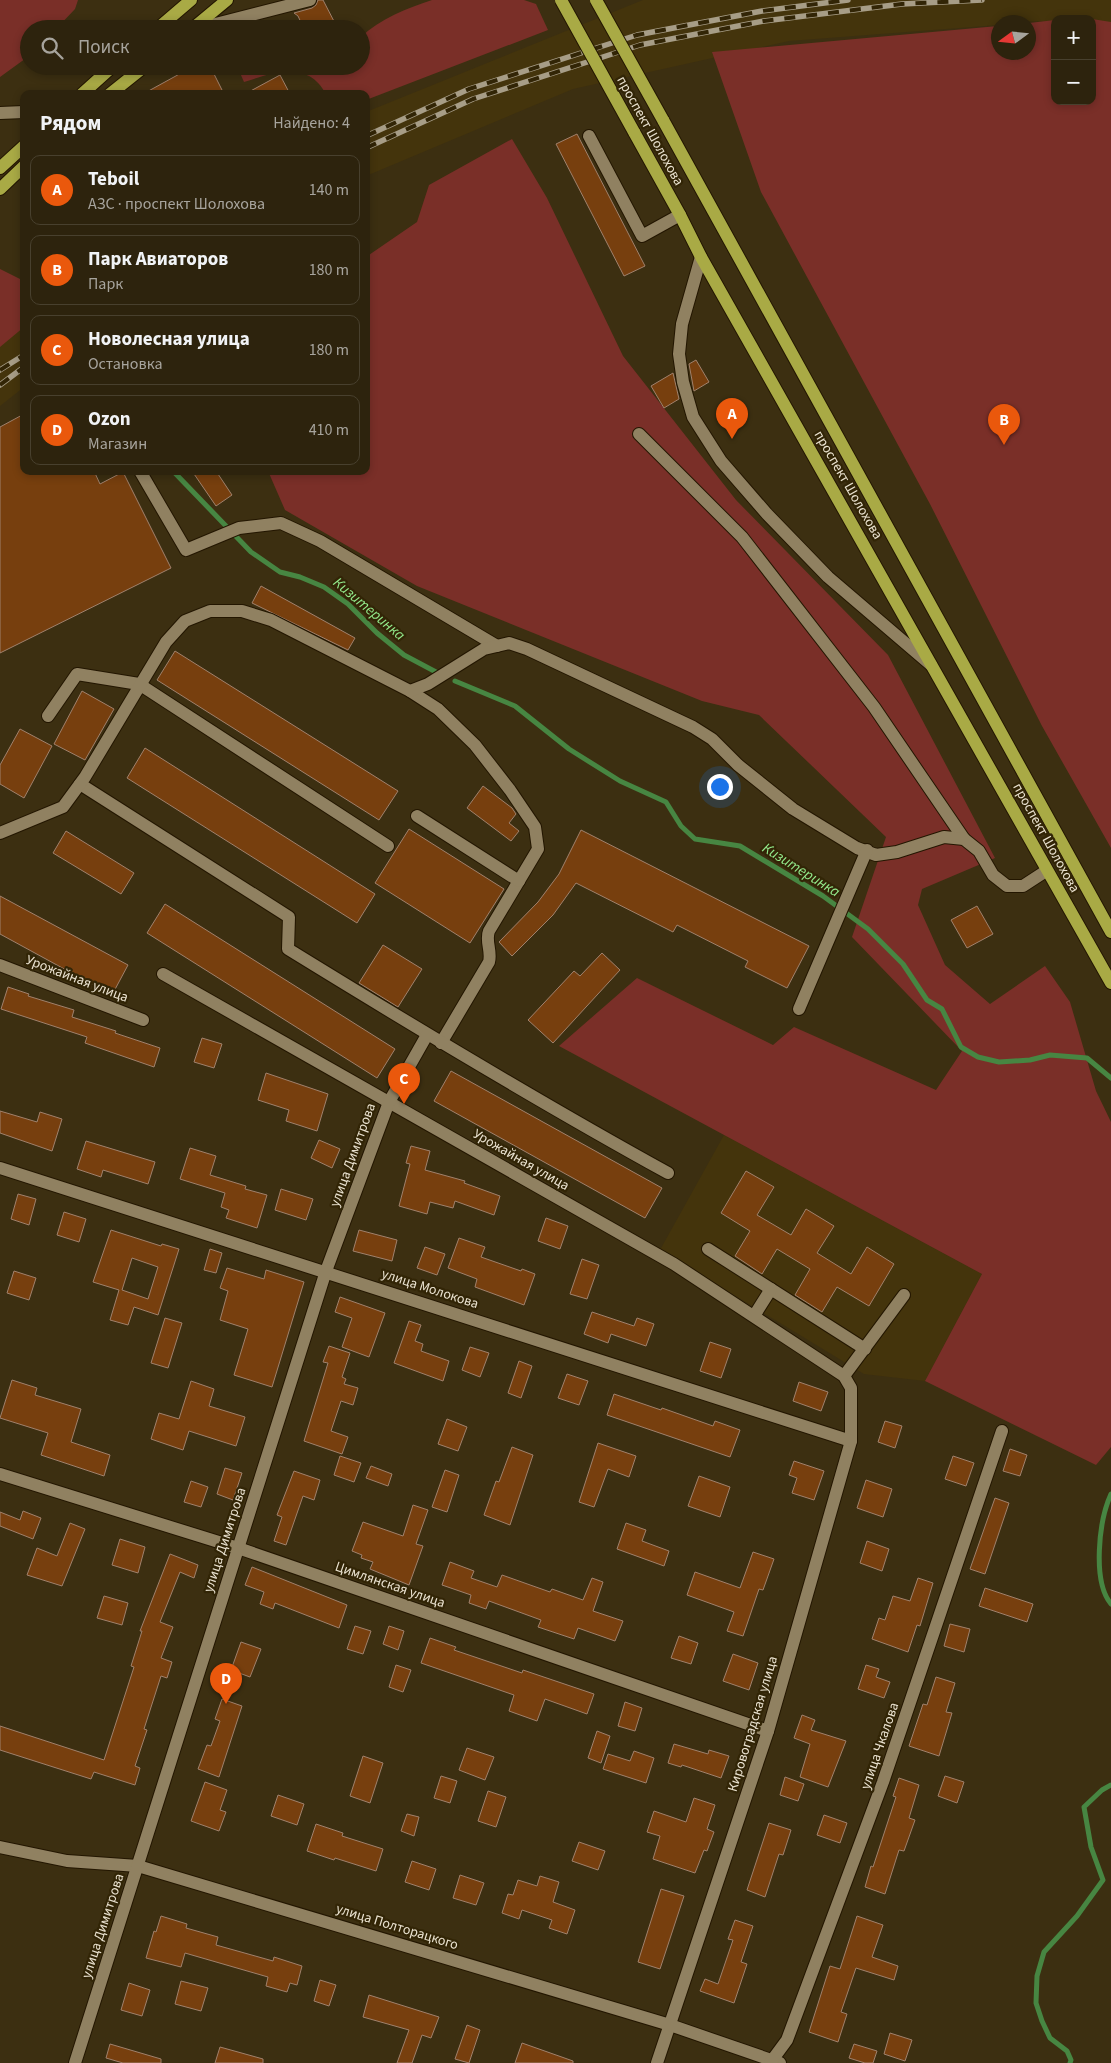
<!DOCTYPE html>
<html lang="ru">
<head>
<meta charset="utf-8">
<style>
	:root { --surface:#2d230d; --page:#352b16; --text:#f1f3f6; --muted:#a7a49d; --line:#48402e; --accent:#ea580c }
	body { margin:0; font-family:"Source Sans 3",sans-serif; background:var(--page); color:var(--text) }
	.controls { position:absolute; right:15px; top:15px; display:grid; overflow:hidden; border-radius:10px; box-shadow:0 2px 8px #0003 }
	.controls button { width:45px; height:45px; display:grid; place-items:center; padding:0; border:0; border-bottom:1px solid var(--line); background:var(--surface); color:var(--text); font:25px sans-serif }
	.compass { position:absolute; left:991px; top:15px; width:45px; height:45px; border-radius:50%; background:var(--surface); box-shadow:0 2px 8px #0003; rotate:255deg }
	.you { position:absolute; left:719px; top:786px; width:18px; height:18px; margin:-12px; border:4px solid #fff; border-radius:50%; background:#1a73e8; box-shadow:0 0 0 8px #1a73e833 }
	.badge { display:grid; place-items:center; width:32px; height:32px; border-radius:50%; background:var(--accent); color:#fff; font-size:16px; font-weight:700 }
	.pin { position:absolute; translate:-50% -41px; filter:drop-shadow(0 1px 2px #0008) }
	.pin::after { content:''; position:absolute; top:26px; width:18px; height:15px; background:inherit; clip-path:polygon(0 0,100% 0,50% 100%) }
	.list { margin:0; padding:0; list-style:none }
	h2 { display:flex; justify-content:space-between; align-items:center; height:65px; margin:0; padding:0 20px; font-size:21px }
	h2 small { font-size:16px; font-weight:400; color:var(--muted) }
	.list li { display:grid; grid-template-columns:32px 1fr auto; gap:15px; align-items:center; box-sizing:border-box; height:70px; margin:0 10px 10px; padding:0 10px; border:1px solid var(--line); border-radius:10px }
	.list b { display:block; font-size:19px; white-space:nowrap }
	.list p { margin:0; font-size:16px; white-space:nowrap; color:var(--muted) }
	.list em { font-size:16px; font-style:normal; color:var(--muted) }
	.icon { flex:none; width:28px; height:28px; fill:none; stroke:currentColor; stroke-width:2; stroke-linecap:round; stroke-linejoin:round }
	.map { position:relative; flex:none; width:1111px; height:2063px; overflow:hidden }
	.search { position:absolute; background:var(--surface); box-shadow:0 2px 8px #0003; left:20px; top:20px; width:350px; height:55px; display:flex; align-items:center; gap:12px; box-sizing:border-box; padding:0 18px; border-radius:28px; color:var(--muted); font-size:19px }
	.panel { position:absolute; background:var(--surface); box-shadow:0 2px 8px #0003; left:20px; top:90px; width:350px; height:385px; border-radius:10px }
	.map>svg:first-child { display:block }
	.built { fill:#44340c }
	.green { fill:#7a2f28 }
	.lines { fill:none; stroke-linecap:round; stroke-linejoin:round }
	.stream { stroke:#478642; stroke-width:5 }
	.building { fill:#773f0e; stroke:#a0816c; fill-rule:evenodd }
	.minor-casing { stroke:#231600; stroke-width:14 }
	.major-casing { stroke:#231600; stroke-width:14 }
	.minor { stroke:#908161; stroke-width:12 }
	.major { stroke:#a9aa45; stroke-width:12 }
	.rail-casing { stroke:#a79d87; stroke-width:5.5 }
	.rail { stroke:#322506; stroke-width:4; stroke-dasharray:11; stroke-linecap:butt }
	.major-bridge-casing { stroke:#231600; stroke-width:14; stroke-linecap:butt }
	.major-bridge { stroke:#a9aa45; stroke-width:12 }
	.labels { text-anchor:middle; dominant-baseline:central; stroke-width:4.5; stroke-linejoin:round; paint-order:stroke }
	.street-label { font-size:14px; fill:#ebe3d1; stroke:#322506 }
	.water-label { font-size:15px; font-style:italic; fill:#93e98b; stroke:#322506 }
</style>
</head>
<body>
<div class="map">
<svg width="1111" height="2063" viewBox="0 0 1111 2063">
	<rect width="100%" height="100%" fill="#3c2f11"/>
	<g class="built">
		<polygon points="643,0 1111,0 1111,23 1092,21 1092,19 1055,19 1055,21 998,22 998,25 789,41 573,89 366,176 366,112"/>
		<polygon points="24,313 24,387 0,406 0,332"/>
		<polygon points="724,1135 982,1274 925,1381 864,1374 660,1250"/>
	</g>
	<g class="green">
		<polygon points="0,0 78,0 75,9 56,29 29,29 29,56 0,77"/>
		<path d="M432,0H524L536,4L548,30L366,100V94H326C307,59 273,73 244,82L237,66H361V37C380,19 407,8 432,0Z"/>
		<polygon points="1092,19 1111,22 1111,848 1042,726 930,504 761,192 712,52 998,26 998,52 1028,52 1029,23 1055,20 1055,101 1092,101"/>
		<polygon points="512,139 547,198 623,356 736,500 888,655 995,858 922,889 918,905 945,965 990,1004 1045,966 1070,1002 1096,1091 1111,1122 1111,1447 1096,1465 925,1381 982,1274 559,1046 637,978 773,1045 794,1027 936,1090 962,1051 852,937 886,837 759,715 702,701 417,586 285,510 268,471 366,471 366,257 417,222 429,185"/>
		<polygon points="0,269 24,281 24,327 0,347"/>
	</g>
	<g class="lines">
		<g class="stream">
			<polyline points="173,471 251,552 280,572 300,577 324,587 348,604 377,633 404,655 436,672"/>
			<polyline points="455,681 515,706 569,749 620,781 666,802 681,826 695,839 740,846 823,896 868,929 903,964 927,1000 942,1009 961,1047 978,1057 999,1062 1030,1060 1050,1055 1087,1058 1111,1078"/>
			<path d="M1111,1494C1099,1520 1092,1581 1111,1604"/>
			<polyline points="1070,2063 1071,2060 1067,2051 1050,2038 1042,2021 1036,2003 1037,1976 1044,1952 1077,1916 1103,1880 1091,1847 1084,1807 1102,1790 1111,1785"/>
		</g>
	</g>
	<g class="building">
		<polygon points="318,0 323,0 338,29 304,29 298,16 294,13 312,8 316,5"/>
		<polygon points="194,66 210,66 224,94 143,94"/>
		<polygon points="280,75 290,94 245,94"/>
		<polygon points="577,134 645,266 624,276 556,144"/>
		<polygon points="696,360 709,382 694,391 689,364"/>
		<polygon points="673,373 679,399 664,408 651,386"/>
		<polygon points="24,414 24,471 94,471 100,484 123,472 171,568 0,653 0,427"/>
		<polygon points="192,471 216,471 232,495 216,506"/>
		<polygon points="261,586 355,638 348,650 252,603"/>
		<polygon points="175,651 398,791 379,820 157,680"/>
		<polygon points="82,691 114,709 85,760 54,744"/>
		<polygon points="20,729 52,746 24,798 0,784 0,765"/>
		<polygon points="145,748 375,894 357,923 127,778"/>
		<polygon points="483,786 512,808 516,814 509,823 519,831 511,841 467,808"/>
		<polygon points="409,829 504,889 470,943 375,883"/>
		<polygon points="581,830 809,946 787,988 745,967 748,961 677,925 673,932 576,883 553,915 512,956 499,942 538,902 559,874"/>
		<polygon points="66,831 134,873 121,894 53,853"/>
		<polygon points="0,896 128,965 112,995 0,934"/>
		<polygon points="165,904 395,1049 377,1078 147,933"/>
		<polygon points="977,906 993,934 967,948 951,920"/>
		<polygon points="383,945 422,969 398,1007 359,983"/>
		<polygon points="602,953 620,970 553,1043 528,1020 574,971 580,976"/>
		<polygon points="8,987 29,994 28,996 74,1010 72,1017 116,1031 115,1033 160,1048 154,1067 85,1043 87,1037 1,1009"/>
		<polygon points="202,1038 222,1044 214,1068 194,1062"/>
		<polygon points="451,1071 662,1188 645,1218 434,1101"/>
		<polygon points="266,1073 328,1094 317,1131 286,1121 289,1110 258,1100"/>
		<polygon points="0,1111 37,1122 40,1112 62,1119 52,1151 0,1133"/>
		<polygon points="319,1140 340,1149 332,1168 311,1158"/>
		<polygon points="86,1141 155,1162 148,1184 103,1170 101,1177 77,1169"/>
		<polygon points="411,1146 430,1151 425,1170 465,1181 464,1183 500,1196 494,1215 455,1201 453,1208 430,1202 427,1214 399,1206 410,1164 406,1163"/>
		<polygon points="190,1148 216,1156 210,1175 246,1186 245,1189 267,1195 257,1228 226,1218 229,1210 221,1207 225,1193 180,1179"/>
		<polygon points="746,1171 774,1187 757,1215 791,1235 806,1209 834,1226 817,1253 851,1274 867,1247 894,1264 869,1306 837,1287 822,1312 795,1295 810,1269 777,1249 762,1274 735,1256 750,1231 721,1213"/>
		<polygon points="281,1189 313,1199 306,1220 275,1210"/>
		<polygon points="18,1194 36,1199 29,1225 11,1219"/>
		<polygon points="64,1212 86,1219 79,1242 57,1235"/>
		<polygon points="546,1218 568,1226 560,1249 538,1241"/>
		<path d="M111,1230L161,1246L162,1244L179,1249L158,1315L134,1307L128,1325L110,1320L119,1290L93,1282ZM132,1258L158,1267L148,1299L122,1290Z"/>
		<polygon points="359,1230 397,1240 392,1261 353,1251"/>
		<polygon points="459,1238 485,1247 481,1257 521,1271 522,1269 535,1274 524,1305 475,1287 477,1279 448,1268"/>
		<polygon points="425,1247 445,1254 437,1275 417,1268"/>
		<polygon points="210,1249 222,1253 216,1273 204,1270"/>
		<polygon points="582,1259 599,1265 587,1299 570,1294"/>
		<polygon points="227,1268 264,1279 266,1270 304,1282 272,1387 234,1375 248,1329 220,1320 228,1291 220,1288"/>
		<polygon points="14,1271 36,1278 29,1300 7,1293"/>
		<polygon points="340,1297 385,1313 369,1357 342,1347 352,1318 335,1312"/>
		<polygon points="592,1312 634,1326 637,1318 654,1324 646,1346 611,1334 608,1343 584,1334"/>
		<polygon points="165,1318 182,1323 168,1368 151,1363"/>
		<polygon points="409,1321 421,1325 415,1341 423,1344 421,1351 449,1361 443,1381 394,1363"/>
		<polygon points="710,1342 731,1349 721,1378 700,1371"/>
		<polygon points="329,1346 350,1353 342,1377 346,1379 344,1384 358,1388 353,1405 341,1401 331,1431 348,1437 342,1454 304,1441 328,1363 323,1362"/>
		<polygon points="470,1347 489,1353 480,1377 462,1370"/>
		<polygon points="519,1361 532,1366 521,1398 508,1393"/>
		<polygon points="567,1374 588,1381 579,1405 558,1398"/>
		<polygon points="12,1380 37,1388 35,1395 81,1409 71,1442 110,1455 104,1476 41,1455 48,1433 0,1418"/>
		<polygon points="191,1381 214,1389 209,1406 245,1417 236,1446 189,1431 183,1450 151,1439 159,1413 179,1419"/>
		<polygon points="799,1382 828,1392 821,1411 793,1401"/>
		<polygon points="614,1394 661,1410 662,1408 713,1426 715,1421 740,1430 730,1457 607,1415"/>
		<polygon points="447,1419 467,1427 458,1451 438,1444"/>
		<polygon points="885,1421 902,1426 895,1448 878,1442"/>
		<polygon points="598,1443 636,1456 629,1477 608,1469 594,1507 579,1502"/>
		<polygon points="512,1447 533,1455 510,1525 484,1515 496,1481 499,1482"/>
		<polygon points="1010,1449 1027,1455 1020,1476 1003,1471"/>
		<polygon points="340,1456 361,1463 354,1482 334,1475"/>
		<polygon points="953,1456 974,1463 966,1486 945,1479"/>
		<polygon points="794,1461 824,1471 814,1500 792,1493 797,1478 789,1475"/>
		<polygon points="371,1466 392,1474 388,1486 366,1478"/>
		<polygon points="225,1468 242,1473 233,1500 217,1494"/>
		<polygon points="445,1470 459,1475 447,1512 432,1507"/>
		<polygon points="294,1471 320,1480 314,1500 303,1496 286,1545 274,1541 282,1517 277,1515"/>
		<polygon points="699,1476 730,1487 720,1517 688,1506"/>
		<polygon points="866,1480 892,1489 883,1517 857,1508"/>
		<polygon points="191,1481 208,1487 201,1507 184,1502"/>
		<polygon points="995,1498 1009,1503 985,1574 970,1569"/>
		<polygon points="413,1505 428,1510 416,1544 423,1546 409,1585 370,1569 373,1562 361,1558 362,1555 352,1551 363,1522 403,1536"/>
		<polygon points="23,1511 41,1518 33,1539 0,1526 0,1512 20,1520"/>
		<polygon points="70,1523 85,1529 62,1586 27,1575 37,1548 57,1556"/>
		<polygon points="626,1523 646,1530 642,1541 669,1551 664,1566 617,1549"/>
		<polygon points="120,1539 145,1547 138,1573 112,1565"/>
		<polygon points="867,1541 889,1549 882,1571 860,1563"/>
		<polygon points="753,1552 774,1559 763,1590 759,1589 743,1636 727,1631 734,1612 687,1595 695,1572 740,1588"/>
		<polygon points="170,1554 198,1565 194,1578 180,1572 160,1622 173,1627 161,1658 172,1662 167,1678 161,1676 144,1729 147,1730 135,1766 140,1768 135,1785 94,1772 91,1779 0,1750 0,1726 104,1760 134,1667 131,1666 142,1631 140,1631"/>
		<polygon points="450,1562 474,1571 471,1578 497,1587 502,1575 550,1592 552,1589 583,1600 592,1578 603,1582 593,1611 623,1621 615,1641 578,1628 574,1639 538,1627 541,1620 489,1601 486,1609 469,1603 471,1595 442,1585"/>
		<polygon points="252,1567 347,1605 339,1628 275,1603 273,1609 260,1604 264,1592 245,1585"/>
		<polygon points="918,1578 933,1583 920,1626 917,1625 908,1652 872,1639 879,1618 885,1620 893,1596 910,1601"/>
		<polygon points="985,1588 1033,1604 1027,1622 979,1606"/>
		<polygon points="104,1596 128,1603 122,1625 97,1618"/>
		<polygon points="950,1624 970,1629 964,1652 944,1646"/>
		<polygon points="355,1626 371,1631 363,1654 347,1649"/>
		<polygon points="389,1626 404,1631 398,1650 383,1644"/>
		<polygon points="679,1636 698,1643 691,1664 671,1658"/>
		<polygon points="430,1638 456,1647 454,1650 522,1673 523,1670 594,1694 587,1714 545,1699 537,1721 509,1711 514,1695 421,1663"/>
		<polygon points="241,1642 261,1649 250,1677 231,1670"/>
		<polygon points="733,1654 758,1663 749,1690 723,1681"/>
		<polygon points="396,1665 411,1670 403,1692 389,1687"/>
		<polygon points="866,1665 879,1669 876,1677 890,1682 884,1698 858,1689"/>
		<polygon points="936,1677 955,1683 946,1712 952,1713 939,1756 909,1746 923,1704 927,1705"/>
		<polygon points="222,1699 242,1706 219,1777 198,1769 207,1745 211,1746 220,1721 215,1719"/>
		<polygon points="625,1702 642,1708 635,1731 618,1726"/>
		<polygon points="802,1715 815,1720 811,1730 846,1741 828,1787 800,1777 810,1744 794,1738"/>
		<polygon points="597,1731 610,1736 601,1763 588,1758"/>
		<polygon points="674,1744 708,1754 709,1750 729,1756 721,1778 682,1765 681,1767 668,1763"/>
		<polygon points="467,1748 494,1757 485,1780 459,1770"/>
		<polygon points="634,1751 654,1758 646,1783 603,1769 608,1754 630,1761"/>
		<polygon points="363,1756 383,1763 370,1803 350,1796"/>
		<polygon points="441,1776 457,1781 450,1803 434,1798"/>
		<polygon points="945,1776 964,1782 957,1803 938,1796"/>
		<polygon points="785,1777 804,1784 798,1801 780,1795"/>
		<polygon points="899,1778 919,1785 909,1818 915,1820 904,1851 899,1850 885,1894 865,1887 871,1866 873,1867 896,1797 893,1796"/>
		<polygon points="205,1782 227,1790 220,1810 226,1812 219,1831 191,1821"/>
		<polygon points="488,1791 506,1797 496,1827 478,1821"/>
		<polygon points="278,1795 304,1804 297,1825 271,1816"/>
		<polygon points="694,1798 715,1805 707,1829 714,1832 707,1851 704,1850 695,1873 653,1859 660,1836 647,1832 654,1811 686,1822"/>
		<polygon points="407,1814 419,1817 414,1836 401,1831"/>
		<polygon points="824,1815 847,1823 840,1843 817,1835"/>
		<polygon points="769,1823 791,1830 783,1855 779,1854 765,1897 747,1890"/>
		<polygon points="316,1824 343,1833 342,1836 383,1849 376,1871 335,1858 334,1860 307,1851"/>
		<polygon points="579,1842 605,1851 598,1870 572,1861"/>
		<polygon points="412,1861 436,1869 429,1890 405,1882"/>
		<polygon points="460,1875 484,1883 476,1905 453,1898"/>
		<polygon points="540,1876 559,1882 553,1902 575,1910 567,1934 549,1928 552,1920 522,1910 519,1919 502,1913 508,1894 513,1895 518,1880 537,1886"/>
		<polygon points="661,1889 684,1896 660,1969 638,1962"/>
		<polygon points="161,1916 187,1924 186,1928 218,1937 216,1945 273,1961 274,1957 302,1966 297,1985 290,1983 287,1992 266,1986 268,1977 185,1953 181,1967 146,1958 154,1931 156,1932"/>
		<polygon points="857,1916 883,1925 872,1957 898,1966 894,1980 856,1968 841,2012 847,2014 838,2042 809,2032 830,1966 840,1969"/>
		<polygon points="735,1920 753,1926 741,1962 747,1964 734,2003 700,1991 705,1979 718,1984 733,1940 728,1939"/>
		<polygon points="320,1980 336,1985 329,2006 314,2001"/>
		<polygon points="181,1981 208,1988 201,2011 175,2004"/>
		<polygon points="129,1983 150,1990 142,2016 121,2010"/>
		<polygon points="369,1995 439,2017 431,2038 422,2035 412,2063 397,2063 409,2030 363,2017"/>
		<polygon points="467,2025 480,2030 469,2063 455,2059"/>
		<polygon points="890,2033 912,2040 905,2061 884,2054"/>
		<polygon points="522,2043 573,2061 573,2063 515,2063"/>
		<polygon points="110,2044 161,2059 161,2063 123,2063 106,2058"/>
		<polygon points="854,2044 877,2051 873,2063 865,2063 849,2058"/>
		<polygon points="220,2047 263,2059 263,2063 215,2063"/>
	</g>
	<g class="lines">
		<defs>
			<g id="minor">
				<polyline points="196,29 310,0"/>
				<polyline points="0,113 24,112"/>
				<polyline points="589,136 642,236 680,215"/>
				<polyline points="701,257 682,324 679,354 683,382 693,417 721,461 767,514 828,577 931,665"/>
				<polyline points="639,434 742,537 874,707 964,839"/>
				<polyline points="140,471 186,550 239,528 281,523 320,541 497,646"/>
				<path d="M410,691L438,709L475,745L510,790L535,827L538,849L489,931C485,941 492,951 489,962L441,1043"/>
				<polyline points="48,716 77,674 139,684 388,846"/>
				<path d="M80,784L289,917L288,949C413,1026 539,1102 668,1173"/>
				<polyline points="417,816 519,881"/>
				<polyline points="0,833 63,807 85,777 166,642 185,621 210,611 242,611 271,620 410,691 428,684 484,649 509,643 527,649 693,727 712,739 738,765 793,809 857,848 876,855 897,852 944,837 964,839 979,851 993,875 1007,886 1023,886 1046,871"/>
				<polyline points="0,965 143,1020"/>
				<polyline points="163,974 674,1264 844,1376 851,1388 851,1441 768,1731 657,2063"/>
				<polyline points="799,1009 867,850"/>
				<polyline points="0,1168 851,1441"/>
				<polyline points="708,1249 865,1349"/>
				<polyline points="754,1316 771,1289"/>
				<polyline points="844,1376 904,1295"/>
				<polyline points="0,1474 238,1548 768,1731"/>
				<polyline points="0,1847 67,1861 138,1866 670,2025 780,2063"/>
				<polyline points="75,2063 326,1271 389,1102 427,1035"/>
				<polyline points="770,2063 787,2040 883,1782 1002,1431"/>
			</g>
			<g id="major">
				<polyline points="157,29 191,0"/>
				<polyline points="192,29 227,0"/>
				<polyline points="82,94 113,66"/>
				<polyline points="110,94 145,66"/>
				<polyline points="663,120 1111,932"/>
				<polyline points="634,132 680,215 701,257 1111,983"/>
				<polyline points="0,168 24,146"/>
				<polyline points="0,189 24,166"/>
			</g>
		</defs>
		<use href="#minor" class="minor-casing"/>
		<use href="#major" class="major-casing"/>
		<use href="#minor" class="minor"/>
		<use href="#major" class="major"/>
		<defs>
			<g id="rail">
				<polyline points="366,136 469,89 637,35 762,11 848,0"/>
				<polyline points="366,148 473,99 640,45 764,21 902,4 982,0"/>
				<polyline points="0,370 24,355"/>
				<polyline points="0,385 24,367"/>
			</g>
		</defs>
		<use href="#rail" class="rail-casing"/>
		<use href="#rail" class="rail"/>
		<defs>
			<g id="major-bridge">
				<polyline points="561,0 634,132"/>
				<polyline points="596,0 663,120"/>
			</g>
		</defs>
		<use href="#major-bridge" class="major-bridge-casing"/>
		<use href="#major-bridge" class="major-bridge"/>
	</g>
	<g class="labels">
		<g class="street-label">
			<text transform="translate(650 131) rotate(61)">проспект Шолохова</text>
			<text transform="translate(848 485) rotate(60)">проспект Шолохова</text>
			<text transform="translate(1046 838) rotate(61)">проспект Шолохова</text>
			<text transform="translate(77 979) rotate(21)">Урожайная улица</text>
			<text transform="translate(353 1155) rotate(-70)">улица Димитрова</text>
			<text transform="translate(521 1160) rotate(30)">Урожайная улица</text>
			<text transform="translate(430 1289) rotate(18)">улица Молокова</text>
			<text transform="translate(225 1540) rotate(-72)">улица Димитрова</text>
			<text transform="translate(390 1585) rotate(19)">Цимлянская улица</text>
			<text transform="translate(753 1724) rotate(-73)">Кировоградская улица</text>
			<text transform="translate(880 1746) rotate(-71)">улица Чкалова</text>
			<text transform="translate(103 1926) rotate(-72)">улица Димитрова</text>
			<text transform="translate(397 1927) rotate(17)">улица Полторацкого</text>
		</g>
		<g class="water-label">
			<text transform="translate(369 609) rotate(40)">Кизитеринка</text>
			<text transform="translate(801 870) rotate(32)">Кизитеринка</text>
		</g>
	</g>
</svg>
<div class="controls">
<button>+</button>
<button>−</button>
</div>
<svg class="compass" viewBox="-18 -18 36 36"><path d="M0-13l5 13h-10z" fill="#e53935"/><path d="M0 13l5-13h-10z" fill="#a7a49d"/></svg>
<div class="you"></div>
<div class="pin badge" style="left:732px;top:439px">A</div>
<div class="pin badge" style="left:1004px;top:445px">B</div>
<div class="pin badge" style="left:404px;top:1104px">C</div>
<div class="pin badge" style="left:226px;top:1704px">D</div>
<div class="search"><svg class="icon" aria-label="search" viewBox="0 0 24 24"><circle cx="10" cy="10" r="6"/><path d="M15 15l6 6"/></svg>Поиск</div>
<section class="panel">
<h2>Рядом<small>Найдено: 4</small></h2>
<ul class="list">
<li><span class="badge">A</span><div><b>Teboil</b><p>АЗС · проспект Шолохова</p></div><em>140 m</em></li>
<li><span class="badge">B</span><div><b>Парк Авиаторов</b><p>Парк</p></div><em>180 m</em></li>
<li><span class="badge">C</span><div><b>Новолесная улица</b><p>Остановка</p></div><em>180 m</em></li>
<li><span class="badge">D</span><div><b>Ozon</b><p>Магазин</p></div><em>410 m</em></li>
</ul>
</section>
</div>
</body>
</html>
